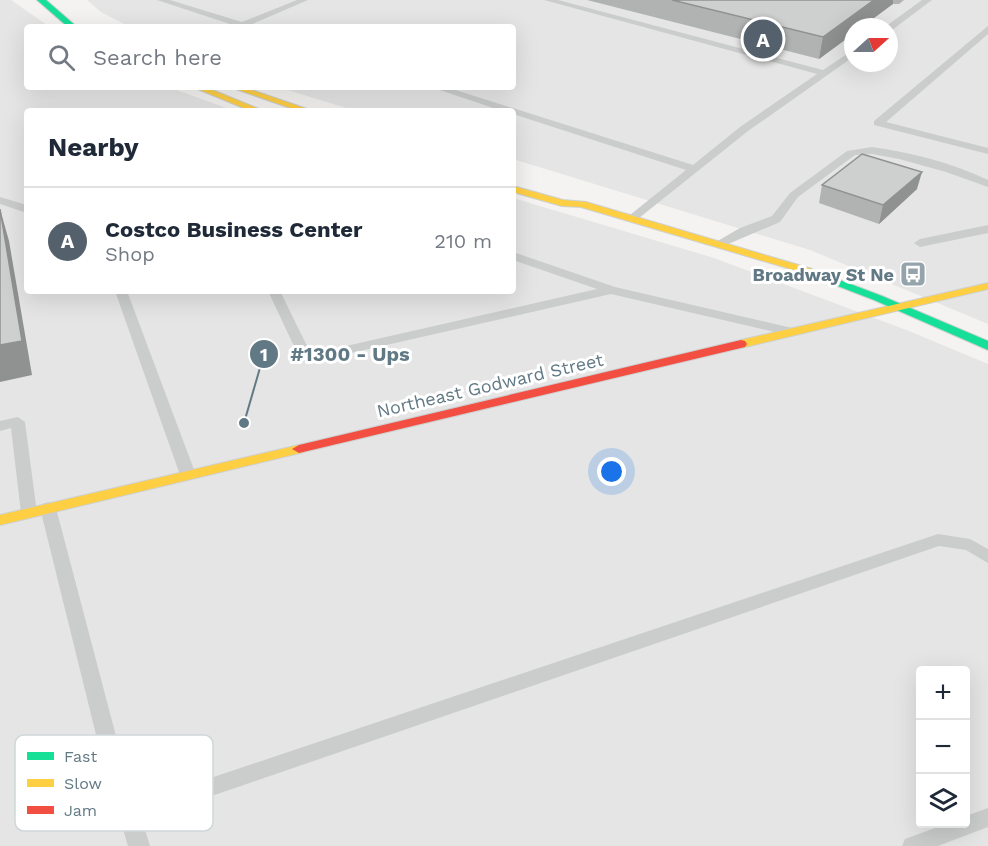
<!DOCTYPE html>
<html lang="en">
<head>
<meta charset="utf-8">
<style>
	:root { --surface:#fff; --page:#f6f6f7; --text:#1f2937; --muted:#747a83; --line:#e0e1e3; --accent:#54606b }
	body { margin:0; font-family:"Work Sans",sans-serif; background:var(--page); color:var(--text) }
	.controls { position:absolute; right:18px; bottom:18px; display:grid; overflow:hidden; border-radius:6px; box-shadow:0 6px 24px #0002 }
	.controls button { width:54px; height:54px; display:grid; place-items:center; padding:0; border:0; border-bottom:2px solid var(--line); background:var(--surface); color:var(--text); font:30px sans-serif }
	.compass { position:absolute; left:844px; top:18px; width:54px; height:54px; border-radius:50%; background:var(--surface); box-shadow:0 6px 24px #0002; rotate:69deg }
	.you { position:absolute; left:612px; top:472px; width:21px; height:21px; margin:-15px; border:4px solid #fff; border-radius:50%; background:#1a73e8; box-shadow:0 0 0 9px #1a73e833 }
	.badge { display:grid; place-items:center; width:39px; height:39px; border-radius:50%; background:var(--accent); color:#fff; font-size:20px; font-weight:700 }
	.pin { position:absolute; translate:-50% -50%; border:3px solid #fff; box-shadow:0 2px 6px #0006 }
	.list { margin:0; padding:0; list-style:none }
	h2 { display:flex; justify-content:space-between; align-items:center; height:78px; margin:0; padding:0 24px; font-size:26px }
	h2 small { font-size:20px; font-weight:400; color:var(--muted) }
	.list li { display:grid; grid-template-columns:39px 1fr auto; gap:18px; align-items:center; box-sizing:border-box; height:108px; padding:0 24px; border-top:2px solid var(--line) }
	.list b { display:block; font-size:22px; white-space:nowrap }
	.list p { margin:0; font-size:20px; white-space:nowrap; color:var(--muted) }
	.list em { font-size:20px; font-style:normal; color:var(--muted) }
	.icon { flex:none; width:33px; height:33px; fill:none; stroke:currentColor; stroke-width:2; stroke-linecap:round; stroke-linejoin:round }
	.map { position:relative; flex:none; width:988px; height:846px; overflow:hidden }
	.search { position:absolute; background:var(--surface); box-shadow:0 6px 24px #0002; left:24px; top:24px; width:492px; height:66px; display:flex; align-items:center; gap:15px; box-sizing:border-box; padding:0 21px; border-radius:6px; color:var(--muted); font-size:22px }
	.panel { position:absolute; background:var(--surface); box-shadow:0 6px 24px #0002; left:24px; top:108px; width:492px; height:186px; border-radius:6px }
	.map>svg:first-child { display:block }
	.built { fill:#e4e5e4; fill-rule:evenodd }
	.lines { fill:none; stroke-linecap:round; stroke-linejoin:round }
	.fast-casing { stroke:#cdd0d0; stroke-width:2 }
	.slow-casing { stroke:#cdd0d0; stroke-width:2 }
	.jam-casing { stroke:#cdd0d0; stroke-width:2 }
	.lane { fill:#cbcdcd; fill-rule:evenodd }
	.fast { fill:#16e098; fill-rule:evenodd }
	.slow { fill:#ffcf43; fill-rule:evenodd }
	.jam { fill:#f24e42; fill-rule:evenodd }
	.wall { fill:#b1b2b2 }
	.shaded-wall { fill:#909191 }
	.building { fill:#cecfcf; stroke:#909191; stroke-width:1.5 }
	.labels { text-anchor:middle; dominant-baseline:central; stroke-width:6; stroke-linejoin:round; paint-order:stroke }
	.poi-label { font-size:18px; font-weight:bold; fill:#617984; stroke:#fff; text-anchor:end }
	.street-label { font-size:18px; fill:#617984; stroke:#fff }
	.key { fill:#fff; stroke:#d0d7da; stroke-width:1.5 }
	.key-label { font-size:16px; fill:#617984 }
	.leader { fill:none; stroke:#617984; stroke-width:2 }
	.callout-dot { fill:#617984; stroke:#fff; stroke-width:2 }
	.mark-label { font-size:18px; text-anchor:middle; font-weight:bold; fill:#fff }
	.callout-label { font-size:20px; text-anchor:middle; font-weight:bold; fill:#617984; stroke:#fff; stroke-width:6; stroke-linejoin:round; paint-order:stroke }
</style>
</head>
<body>
<div class="map">
<svg width="988" height="846" viewBox="0 0 988 846">
	<rect width="100%" height="100%" fill="#f4f3f1"/>
	<g class="built">
		<path d="M0,0H11L50,27H27V87H168L235,111H27V291H513V198L714,258L909,331L988,364V846H0ZM920,670H966V824H920Z"/>
		<path d="M87,0H988V324L810,250L513,159V111H356L278,87H513V27H130L101,12ZM853,27H889V63H853Z"/>
	</g>
	<g class="lines">
		<defs>
			<g id="fast">
				<polygon points="37,0 46,0 77,27 68,27"/>
				<polygon points="808,268 882,296 988,341 988,350 874,300 804,273 802,271"/>
			</g>
			<g id="slow">
				<polygon points="193,87 205,87 259,109 251,111"/>
				<polygon points="230,87 243,87 313,111 299,111"/>
				<polygon points="513,186 563,200 586,202 812,269 814,271 808,274 804,273 581,207 562,206 513,192"/>
				<polygon points="988,283 988,289 741,348 735,344 741,340"/>
				<polygon points="299,445 306,449 304,452 0,525 0,515"/>
			</g>
			<polygon id="jam" points="741,340 745,341 747,344 745,347 299,453 292,449 299,445"/>
		</defs>
		<use href="#fast" class="fast-casing"/>
		<use href="#slow" class="slow-casing"/>
		<use href="#jam" class="jam-casing"/>
		<g class="lane">
			<polygon points="157,0 170,0 242,22 297,0 308,0 250,25 252,27 239,27"/>
			<polygon points="544,0 558,0 823,70 853,50 853,57 748,131 634,222 630,221 630,215 686,170 513,114 513,111 502,111 431,87 446,87 693,165 740,127 817,74"/>
			<polygon points="922,0 932,0 892,30 889,31 889,27 885,27"/>
			<polygon points="988,26 988,34 886,122 988,148 988,154 874,125 874,121"/>
			<path d="M872,147C910,152 953,163 988,180V187L946,172L899,159L872,154L855,155L798,197L780,222L726,245L722,246L716,242L740,228L772,216L790,193L847,151Z"/>
			<polygon points="0,197 27,205 27,213 0,204"/>
			<polygon points="988,225 988,233 920,247 914,243 920,239"/>
			<polygon points="513,252 615,287 792,328 799,332 792,336 611,294 307,363 300,359 268,291 280,291 311,354 597,289 513,260"/>
			<polygon points="115,291 127,291 196,475 194,479 182,479 180,475"/>
			<polygon points="18,417 25,422 37,513 35,517 23,517 21,513 11,428 0,431 0,421"/>
			<polygon points="48,502 54,504 56,508 121,755 136,803 938,534 970,539 988,549 988,563 966,550 939,546 142,820 150,846 128,846 101,755 40,508 42,504"/>
			<polygon points="988,808 988,827 938,846 902,846 905,839 946,824 966,824 966,816"/>
		</g>
		<use href="#fast" class="fast"/>
		<use href="#slow" class="slow"/>
		<use href="#jam" class="jam"/>
	</g>
	<g class="wall">
		<polygon points="587,0 904,0 899,4 893,4 853,27 853,34 819,59"/>
		<polygon points="822,185 917,189 879,224 819,203"/>
	</g>
	<g class="shaded-wall">
		<polygon points="874,0 893,0 893,4 862,27 853,27 853,34 819,59 823,37"/>
		<polygon points="922,172 917,189 879,224 883,205"/>
		<polygon points="0,209 9,241 32,375 0,382"/>
	</g>
	<g class="building">
		<polygon points="672,0 874,0 823,37"/>
		<polygon points="862,154 922,172 883,205 822,185"/>
		<polygon points="0,209 22,341 0,345"/>
	</g>
	<defs>
		<symbol id="bus-square" viewBox="-11 -11 22 22"><rect x="-9" y="-9" width="18" height="18" rx="4" fill="#94a4aa" stroke="#fff"/><path d="M-5-6H5V4H4V6H2V4H-2V6H-4V4H-5ZM-3.5-4V0h7V-4ZM-3.5 1.2v1.5H-2V1.2ZM2 1.2v1.5H3.5V1.2Z" fill="#fff"/></symbol>
	</defs>
	<g fill-rule="evenodd">
		<use href="#bus-square" x="898" y="259" width="30" height="30"/>
	</g>
	<g class="labels">
		<g class="poi-label">
			<text x="894" y="274">Broadway St Ne</text>
		</g>
		<g class="street-label">
			<text transform="translate(490 385) rotate(-13)">Northeast Godward Street</text>
		</g>
	</g>
	<rect x="15" y="735" width="198" height="96" rx="9" class="key"/>
	<rect x="27" y="752" width="27" height="8" fill="#16e098"/>
	<rect x="27" y="779" width="27" height="8" fill="#ffcf43"/>
	<rect x="27" y="806" width="27" height="8" fill="#f24e42"/>
	<g class="key-label">
		<text x="64" y="762">Fast</text>
		<text x="64" y="789">Slow</text>
		<text x="64" y="816">Jam</text>
	</g>
	<path class="leader" d="M244 423L264 354"/>
	<g class="callout-dot">
		<circle cx="244" cy="423" r="6"/>
		<circle cx="264" cy="354" r="15"/>
	</g>
	<g class="mark-label">
		<text x="264" y="361">1</text>
	</g>
	<g class="callout-label">
		<text x="350" y="361">#1300 - Ups</text>
	</g>
</svg>
<div class="controls">
<button>+</button>
<button>−</button>
<button><svg class="icon" aria-label="layers" viewBox="0 0 24 24"><path d="M12 4l9 5-9 5-9-5zM3 14l9 5 9-5"/></svg></button>
</div>
<svg class="compass" viewBox="-18 -18 36 36"><path d="M0-13l5 13h-10z" fill="#e53935"/><path d="M0 13l5-13h-10z" fill="#747a83"/></svg>
<div class="you"></div>
<div class="pin badge" style="left:763px;top:39px">A</div>
<div class="search"><svg class="icon" aria-label="search" viewBox="0 0 24 24"><circle cx="10" cy="10" r="6"/><path d="M15 15l6 6"/></svg>Search here</div>
<section class="panel">
<h2>Nearby<small></small></h2>
<ul class="list">
<li><span class="badge">A</span><div><b>Costco Business Center</b><p>Shop</p></div><em>210 m</em></li>
</ul>
</section>
</div>
</body>
</html>
